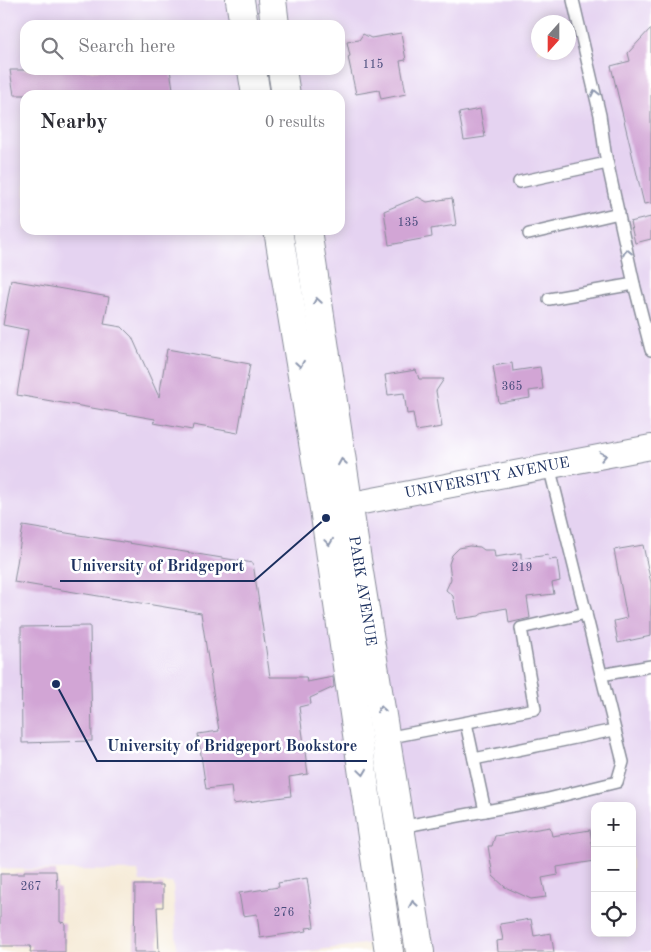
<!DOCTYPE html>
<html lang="en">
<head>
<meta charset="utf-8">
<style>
	:root { --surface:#fff; --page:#f7f7f7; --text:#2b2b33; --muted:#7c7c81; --line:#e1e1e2 }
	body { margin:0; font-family:"Old Standard TT",serif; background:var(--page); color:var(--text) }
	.controls { position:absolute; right:15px; bottom:15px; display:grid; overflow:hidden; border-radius:10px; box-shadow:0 2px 12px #0003 }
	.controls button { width:45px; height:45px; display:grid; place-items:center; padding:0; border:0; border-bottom:1px solid var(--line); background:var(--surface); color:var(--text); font:25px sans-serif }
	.compass { position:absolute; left:531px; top:15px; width:45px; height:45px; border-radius:50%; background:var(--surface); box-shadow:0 2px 12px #0003; rotate:201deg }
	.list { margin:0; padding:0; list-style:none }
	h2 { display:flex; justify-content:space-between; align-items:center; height:65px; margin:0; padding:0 20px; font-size:21px }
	h2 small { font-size:16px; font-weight:400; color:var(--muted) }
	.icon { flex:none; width:28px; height:28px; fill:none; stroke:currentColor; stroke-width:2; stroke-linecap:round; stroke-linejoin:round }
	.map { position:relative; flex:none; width:651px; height:952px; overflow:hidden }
	.search { position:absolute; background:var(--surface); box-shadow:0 2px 12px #0003; left:20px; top:20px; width:325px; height:55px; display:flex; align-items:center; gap:12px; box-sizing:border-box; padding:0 18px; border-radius:15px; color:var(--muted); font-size:19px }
	.panel { position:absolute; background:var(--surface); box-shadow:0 2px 12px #0003; left:20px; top:90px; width:325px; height:145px; border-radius:15px }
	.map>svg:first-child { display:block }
	.built { fill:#e5d3f1; fill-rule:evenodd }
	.building { fill:#d2a5d5 }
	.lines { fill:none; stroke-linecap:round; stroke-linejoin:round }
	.service-casing { stroke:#888c99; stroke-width:14 }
	.minor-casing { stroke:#888c99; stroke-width:26 }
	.tertiary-casing { stroke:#888c99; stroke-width:30 }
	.service { stroke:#fff; stroke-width:11 }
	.minor { stroke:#fff; stroke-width:24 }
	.tertiary { stroke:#fff; stroke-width:28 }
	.oneway { stroke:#8d97ae }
	.labels { text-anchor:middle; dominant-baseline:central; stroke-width:5; stroke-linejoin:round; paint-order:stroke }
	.number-label { font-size:12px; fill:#494c7c }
	.street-label { font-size:15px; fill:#1b2f5e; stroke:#fff }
	.leader { fill:none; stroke:#1b2f5e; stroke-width:2 }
	.callout-dot { fill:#1b2f5e; stroke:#fff; stroke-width:2 }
	.callout-label { font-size:16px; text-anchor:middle; font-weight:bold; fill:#1b2f5e; stroke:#fff; stroke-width:5; stroke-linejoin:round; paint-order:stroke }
</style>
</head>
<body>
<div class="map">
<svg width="651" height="952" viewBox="0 0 651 952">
	<rect width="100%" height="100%" fill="#fff"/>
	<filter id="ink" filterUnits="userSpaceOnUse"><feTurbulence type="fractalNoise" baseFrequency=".02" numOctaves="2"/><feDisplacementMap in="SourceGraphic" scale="10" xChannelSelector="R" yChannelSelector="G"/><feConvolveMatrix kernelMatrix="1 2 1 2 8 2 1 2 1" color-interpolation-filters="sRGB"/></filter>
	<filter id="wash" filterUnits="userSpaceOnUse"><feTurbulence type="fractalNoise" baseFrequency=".0096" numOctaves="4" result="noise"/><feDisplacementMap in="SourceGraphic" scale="20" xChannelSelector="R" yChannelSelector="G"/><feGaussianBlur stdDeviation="1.12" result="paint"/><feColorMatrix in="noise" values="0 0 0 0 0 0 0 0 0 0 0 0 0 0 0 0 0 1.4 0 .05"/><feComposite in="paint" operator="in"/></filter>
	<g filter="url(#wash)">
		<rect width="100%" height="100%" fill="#f5e9d4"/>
		<path class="built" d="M0,0H651V952H434L431,935L304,952H177L173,883L140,882L138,871L0,869ZM538,22H568V52H538ZM25,25H340V70H25ZM25,95H340V230H25ZM595,806H632V933H595Z"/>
		<g id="blocks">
			<g class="building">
				<polygon points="651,28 651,203 644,204 611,66 630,61 628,53"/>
				<polygon points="401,33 406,60 400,61 406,94 381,99 379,90 356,94 348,57 350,56 347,42 359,40 363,34 371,38"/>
				<polygon points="10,70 170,70 174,95 14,95"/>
				<polygon points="480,109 485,137 464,140 459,113"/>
				<polygon points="418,197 427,202 452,198 456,225 431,229 432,237 389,245 384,211"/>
				<polygon points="651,217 651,239 635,243 630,222"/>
				<polygon points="11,280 109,297 104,324 122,327 132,337 159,397 167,349 250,364 238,433 193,425 192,430 154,423 155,419 17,395 28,330 3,325"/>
				<polygon points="512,363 513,371 540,367 543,389 529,391 530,398 499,403 493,366"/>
				<polygon points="416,370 419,379 444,379 436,391 442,427 416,431 413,413 407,414 404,393 388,395 385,375"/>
				<polygon points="23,526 253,563 270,677 306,677 307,682 333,677 334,687 310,698 311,704 299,707 308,774 289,777 291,796 233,804 231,786 206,789 198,734 219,731 201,613 14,582"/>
				<polygon points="643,545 651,583 651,636 618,643 614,621 627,618 614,550"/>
				<polygon points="469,546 480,547 484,550 494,550 495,557 521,553 521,559 548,555 549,560 557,559 560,581 552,583 554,594 527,597 530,618 509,623 507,608 484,612 479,616 457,619 453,596 446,590 451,579 449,564 452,555 459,548"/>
				<polygon points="90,626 92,741 22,743 21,627"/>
				<polygon points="550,827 552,836 590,830 595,861 557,867 558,875 542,878 546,897 531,899 505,887 493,876 488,846 492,846 495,836"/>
				<polygon points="24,871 56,871 57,888 60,889 60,922 65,923 65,952 30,952 31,946 0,946 0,874 24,874"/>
				<polygon points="307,878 314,927 306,928 307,931 260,938 257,914 243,916 239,893 279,887 278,883"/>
				<polygon points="135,885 163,885 163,907 157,907 159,952 134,952"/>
				<polygon points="531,919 534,936 551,933 554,952 498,952 497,941 503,940 500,924"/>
			</g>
		</g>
	</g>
	<g filter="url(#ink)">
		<use href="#blocks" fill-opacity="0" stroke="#888c99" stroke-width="1"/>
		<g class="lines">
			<defs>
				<g id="service">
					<polyline points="573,0 600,115 605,152 634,284 651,350"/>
					<polyline points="519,182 607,163"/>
					<polyline points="529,234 619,213"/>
					<polyline points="549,299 634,284"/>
					<polyline points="601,675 651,666"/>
					<polyline points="466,723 485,811"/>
					<polyline points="386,738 535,709 521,628 586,613"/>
					<polyline points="474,759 614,730"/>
					<polyline points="400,827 544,800 617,782 623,762 549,466"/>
				</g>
				<g id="minor">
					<path id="s1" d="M331,508L651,447"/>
				</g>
				<g id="tertiary">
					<polyline points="240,0 244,25"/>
					<polyline points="272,0 275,25"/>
					<polyline points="252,70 256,95"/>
					<polyline points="282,70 286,95"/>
					<polyline points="278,230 324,509 389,952"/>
					<path id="s2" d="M307,230L354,541L420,952"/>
				</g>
			</defs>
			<use href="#service" class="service-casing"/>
			<use href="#minor" class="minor-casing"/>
			<use href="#tertiary" class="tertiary-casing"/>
			<use href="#service" class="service"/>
			<use href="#minor" class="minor"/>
			<use href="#tertiary" class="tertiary"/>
		</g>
		<defs><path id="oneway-chevron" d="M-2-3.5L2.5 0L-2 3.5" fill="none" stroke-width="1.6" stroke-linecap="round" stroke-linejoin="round" transform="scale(1.25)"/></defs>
		<g class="oneway">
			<use href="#oneway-chevron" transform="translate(595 93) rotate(-103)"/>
			<use href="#oneway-chevron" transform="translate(627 252) rotate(-102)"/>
			<use href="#oneway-chevron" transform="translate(317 301) rotate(-99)"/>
			<use href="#oneway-chevron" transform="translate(300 364) rotate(81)"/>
			<use href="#oneway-chevron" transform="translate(603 456) rotate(-11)"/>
			<use href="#oneway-chevron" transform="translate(342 462) rotate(-99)"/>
			<use href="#oneway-chevron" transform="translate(329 542) rotate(82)"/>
			<use href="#oneway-chevron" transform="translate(381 709) rotate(-99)"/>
			<use href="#oneway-chevron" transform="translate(363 772) rotate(82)"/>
			<use href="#oneway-chevron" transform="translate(413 904) rotate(-99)"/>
		</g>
	</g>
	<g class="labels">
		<g class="number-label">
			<text x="373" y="65">115</text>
			<text x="408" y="223">135</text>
			<text x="512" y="387">365</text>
			<text x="522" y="568">219</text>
			<text x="31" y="887">267</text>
			<text x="284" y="913">276</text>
		</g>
		<g class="street-label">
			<text stroke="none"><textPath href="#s1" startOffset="159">UNIVERSITY AVENUE</textPath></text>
			<text stroke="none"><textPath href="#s2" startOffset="365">PARK AVENUE</textPath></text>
		</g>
	</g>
	<path class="leader" d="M326 518L254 581H60M56 684L97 761H367"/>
	<g class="callout-dot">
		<circle cx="326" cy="518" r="5"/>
		<circle cx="56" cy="684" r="5"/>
	</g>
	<g class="callout-label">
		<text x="157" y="571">University of Bridgeport</text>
		<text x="232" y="751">University of Bridgeport Bookstore</text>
	</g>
</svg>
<div class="controls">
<button>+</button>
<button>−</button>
<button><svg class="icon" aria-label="locate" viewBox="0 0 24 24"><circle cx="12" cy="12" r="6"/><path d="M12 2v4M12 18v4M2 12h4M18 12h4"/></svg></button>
</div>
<svg class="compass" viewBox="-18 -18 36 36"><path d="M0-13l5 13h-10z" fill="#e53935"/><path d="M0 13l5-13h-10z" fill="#7c7c81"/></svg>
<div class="search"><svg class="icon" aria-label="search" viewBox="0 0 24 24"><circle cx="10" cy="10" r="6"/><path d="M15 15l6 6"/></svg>Search here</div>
<section class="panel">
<h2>Nearby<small>0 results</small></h2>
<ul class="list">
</ul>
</section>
</div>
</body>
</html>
